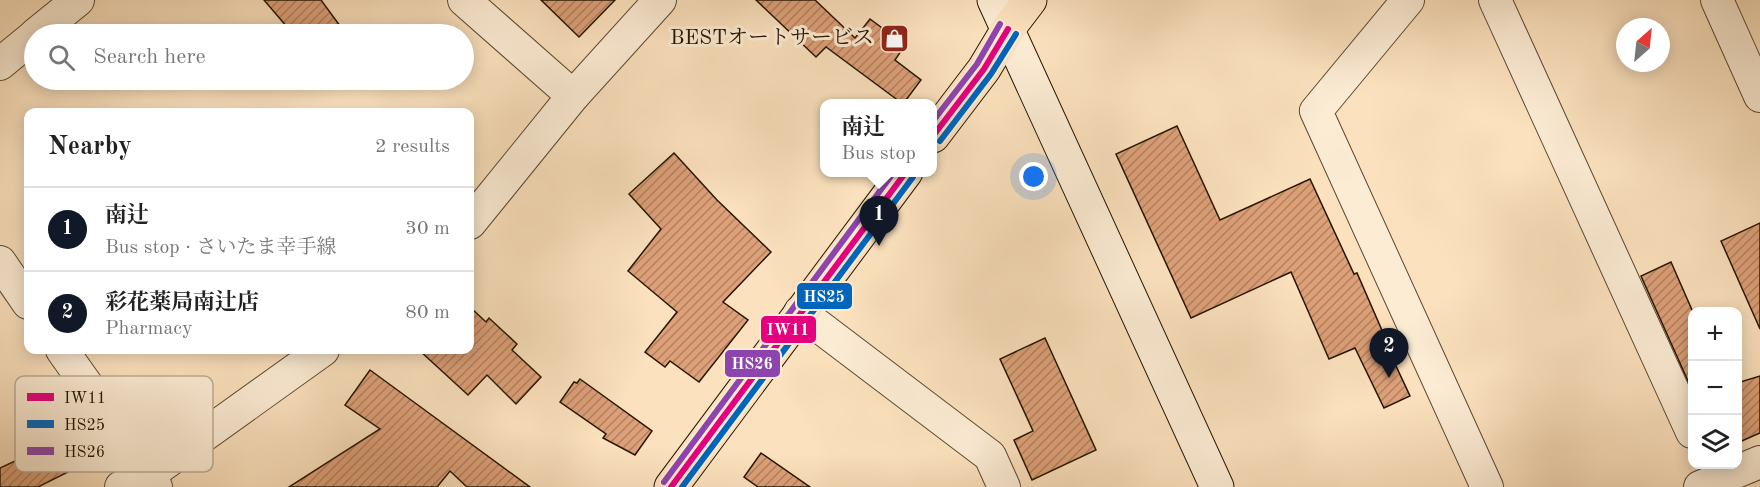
<!DOCTYPE html>
<html lang="en">
<head>
<meta charset="utf-8">
<style>
	:root { --surface:#fff; --page:#f6f6f6; --text:#222; --muted:#767676; --line:#e0e0e0; --accent:#111827 }
	body { margin:0; font-family:"Old Standard TT","Noto Serif JP",serif; background:var(--page); color:var(--text) }
	.controls { position:absolute; right:18px; bottom:18px; display:grid; overflow:hidden; border-radius:12px; box-shadow:0 3px 15px #0003 }
	.controls button { width:54px; height:54px; display:grid; place-items:center; padding:0; border:0; border-bottom:2px solid var(--line); background:var(--surface); color:var(--text); font:30px sans-serif }
	.compass { position:absolute; left:1616px; top:18px; width:54px; height:54px; border-radius:50%; background:var(--surface); box-shadow:0 3px 15px #0003; rotate:27deg }
	.you { position:absolute; left:1034px; top:177px; width:21px; height:21px; margin:-15px; border:4px solid #fff; border-radius:50%; background:#1a73e8; box-shadow:0 0 0 9px #1a73e833 }
	.badge { display:grid; place-items:center; width:39px; height:39px; border-radius:50%; background:var(--accent); color:#fff; font-size:20px; font-weight:700 }
	.pin { position:absolute; translate:-50% -50px; filter:drop-shadow(0 2px 3px #0008) }
	.pin::after { content:''; position:absolute; top:32px; width:21px; height:18px; background:inherit; clip-path:polygon(0 0,100% 0,50% 100%) }
	.popup { position:absolute; left:820px; top:99px; width:117px; height:78px; box-sizing:border-box; display:grid; place-content:center; border-radius:12px; background:var(--surface); filter:drop-shadow(0 2px 4px #0005); font-size:20px; white-space:nowrap; color:var(--muted) }
	.popup b { font-size:22px; color:var(--text) }
	.popup::after { content:''; position:absolute; left:50%; top:100%; margin-left:-12px; border:12px solid transparent; border-top-color:var(--surface) }
	.list { margin:0; padding:0; list-style:none }
	h2 { display:flex; justify-content:space-between; align-items:center; height:78px; margin:0; padding:0 24px; font-size:26px }
	h2 small { font-size:20px; font-weight:400; color:var(--muted) }
	.list li { display:grid; grid-template-columns:39px 1fr auto; gap:18px; align-items:center; box-sizing:border-box; height:84px; padding:0 24px; border-top:2px solid var(--line) }
	.list b { display:block; font-size:22px; white-space:nowrap }
	.list p { margin:0; font-size:20px; white-space:nowrap; color:var(--muted) }
	.list em { font-size:20px; font-style:normal; color:var(--muted) }
	.icon { flex:none; width:33px; height:33px; fill:none; stroke:currentColor; stroke-width:2; stroke-linecap:round; stroke-linejoin:round }
	.map { position:relative; flex:none; width:1760px; height:487px; overflow:hidden }
	.search { position:absolute; background:var(--surface); box-shadow:0 3px 15px #0003; left:24px; top:24px; width:450px; height:66px; display:flex; align-items:center; gap:15px; box-sizing:border-box; padding:0 21px; border-radius:33px; color:var(--muted); font-size:22px }
	.panel { position:absolute; background:var(--surface); box-shadow:0 3px 15px #0003; left:24px; top:108px; width:450px; height:246px; border-radius:12px }
	.map>svg:first-child { display:block }
	.building { fill:url(#building-hatch); stroke:#251502; stroke-width:1.5 }
	.lines { fill:none; stroke-linecap:round; stroke-linejoin:round }
	.street-casing { stroke:#5a4831; stroke-width:34 }
	.secondary-casing { stroke:#251502; stroke-width:35 }
	.primary-casing { stroke:#251502; stroke-width:35 }
	.street { stroke:#fcecd4; stroke-width:32 }
	.secondary { stroke:#fcecd4; stroke-width:33 }
	.primary { stroke:#fbe1bd; stroke-width:33 }
	.bus-1-casing { stroke:#fcecd4; stroke-width:10 }
	.bus-2-casing { stroke:#fcecd4; stroke-width:10 }
	.bus-3-casing { stroke:#fcecd4; stroke-width:10 }
	.bus-1 { stroke:#e5007d; stroke-width:6 }
	.bus-2 { stroke:#0065bd; stroke-width:6 }
	.bus-3 { stroke:#8e44ad; stroke-width:6 }
	.labels { text-anchor:middle; dominant-baseline:central; stroke-width:6; stroke-linejoin:round; paint-order:stroke }
	.poi-label { font-size:21px; fill:#251502; stroke:#fcecd4; text-anchor:end }
	.key { fill:#fcecd4; stroke:#bcac95; stroke-width:1.5 }
	.key-label { font-size:16px; fill:#251502 }
	.line-badge { stroke:#fcecd4; stroke-width:2 }
	.badge-label { font-size:16px; text-anchor:middle; font-weight:bold; fill:#fff }
</style>
</head>
<body>
<div class="map">
<svg width="1760" height="487" viewBox="0 0 1760 487">
	<defs>
		<pattern id="building-hatch" width="6" height="6" patternUnits="userSpaceOnUse" patternTransform="scale(1.5)"><rect width="6" height="6" fill="#dda078"/><path d="M-1 1l2-2M0 6l6-6M5 7l2-2" fill="none" stroke="#b38160"/></pattern>
	</defs>
	<rect width="100%" height="100%" fill="#fbe1bd"/>
	<filter id="stains"><feTurbulence type="fractalNoise" baseFrequency=".00333" numOctaves="4"/><feColorMatrix values="0 0 0 0 .2 0 0 0 0 .09 0 0 0 0 .02 0 0 0 .5 -.17"/></filter>
	<radialGradient id="worn" r=".72"><stop offset=".6" stop-color="#630" stop-opacity="0"/><stop offset="1" stop-color="#630" stop-opacity=".3"/></radialGradient>
	<g class="building">
		<polygon points="264,0 321,0 346,34 293,34"/>
		<polygon points="541,0 615,0 579,37"/>
		<polygon points="756,0 815,0 855,38 870,19 905,45 895,60 921,80 903,104 826,47 816,57"/>
		<polygon points="1177,126 1220,220 1310,179 1354,274 1357,273 1384,335 1382,336 1410,396 1384,408 1355,348 1329,359 1291,272 1191,318 1116,154"/>
		<polygon points="674,153 717,200 771,252 723,302 748,320 699,382 670,361 665,367 645,352 677,312 628,271 661,229 629,194"/>
		<polygon points="1760,223 1760,329 1721,241"/>
		<polygon points="1671,262 1692,310 1692,390 1641,276"/>
		<polygon points="470,307 486,322 489,318 517,344 512,350 541,377 516,404 487,375 468,395 419,350 470,350"/>
		<polygon points="1045,338 1096,450 1032,480 1014,440 1033,431 1000,359"/>
		<polygon points="370,370 530,487 467,487 450,471 437,487 289,487 380,429 345,405"/>
		<polygon points="1760,376 1760,433 1737,443 1737,383"/>
		<polygon points="580,379 652,431 635,455 603,438 606,434 560,402 574,382 577,383"/>
		<polygon points="85,428 98,457 38,487 0,487 0,468"/>
		<polygon points="761,453 810,487 758,487 744,477"/>
	</g>
	<g class="lines">
		<defs>
			<g id="street">
				<polyline points="464,0 573,96"/>
				<polyline points="1408,0 1316,111 1487,487"/>
				<polyline points="1495,0 1692,432"/>
				<polyline points="1717,0 1760,96"/>
				<polyline points="36,34 78,0"/>
				<polyline points="0,64 34,36"/>
				<polyline points="470,223 573,96 660,0"/>
				<polyline points="0,262 28,303"/>
				<polyline points="800,312 990,456 1004,487"/>
				<polyline points="62,350 150,474 156,487"/>
				<polyline points="121,487 150,474 323,350"/>
				<polyline points="1700,487 1760,462"/>
			</g>
			<polyline id="secondary" points="994,0 1217,487"/>
			<g id="primary">
				<polyline points="933,136 984,69 1008,29 1030,0"/>
				<polyline points="671,487 906,172"/>
			</g>
		</defs>
		<use href="#street" class="street-casing"/>
		<use href="#secondary" class="secondary-casing"/>
		<use href="#primary" class="primary-casing"/>
		<use href="#street" class="street"/>
		<use href="#secondary" class="secondary"/>
		<use href="#primary" class="primary"/>
		<defs>
			<g id="bus-1">
				<polyline points="933,136 984,69 1008,29"/>
				<polyline points="671,487 906,172"/>
			</g>
			<g id="bus-2">
				<polyline points="940,141 991,74 1016,34"/>
				<polyline points="682,487 913,177"/>
			</g>
			<g id="bus-3">
				<polyline points="933,121 977,64 1000,24"/>
				<polyline points="664,482 894,172"/>
			</g>
		</defs>
		<use href="#bus-1" class="bus-1-casing"/>
		<use href="#bus-2" class="bus-2-casing"/>
		<use href="#bus-3" class="bus-3-casing"/>
		<use href="#bus-1" class="bus-1"/>
		<use href="#bus-2" class="bus-2"/>
		<use href="#bus-3" class="bus-3"/>
	</g>
	<defs>
		<symbol id="shop-square" viewBox="-11 -11 22 22"><rect x="-9" y="-9" width="18" height="18" rx="4" fill="#8f2418" stroke="#fcecd4"/><path d="M-5-2.5h2.3a2.7 3.5 0 0 1 5.4 0H5L5.5 6h-11ZM-1.5-2.5h3a1.5 2.3 0 0 0-3 0Z" fill="#fff"/></symbol>
	</defs>
	<g fill-rule="evenodd">
		<use href="#shop-square" x="878" y="22" width="33" height="33"/>
	</g>
	<g class="labels">
		<g class="poi-label">
			<text x="874" y="38">BESTオートサービス</text>
		</g>
	</g>
	<rect x="15" y="376" width="198" height="96" rx="9" class="key"/>
	<rect x="27" y="393" width="27" height="8" fill="#e5007d"/>
	<rect x="27" y="420" width="27" height="8" fill="#0065bd"/>
	<rect x="27" y="447" width="27" height="8" fill="#8e44ad"/>
	<g class="key-label">
		<text x="64" y="403">IW11</text>
		<text x="64" y="430">HS25</text>
		<text x="64" y="457">HS26</text>
	</g>
	<g class="line-badge">
		<rect x="796" y="282" width="57" height="28" rx="6" fill="#0065bd"/>
		<rect x="760" y="315" width="57" height="29" rx="6" fill="#e5007d"/>
		<rect x="724" y="349" width="57" height="29" rx="6" fill="#8e44ad"/>
	</g>
	<g class="badge-label">
		<text x="824" y="302">HS25</text>
		<text x="788" y="335">IW11</text>
		<text x="752" y="369">HS26</text>
	</g>
	<rect width="100%" height="100%" filter="url(#stains)"/>
	<rect width="100%" height="100%" fill="url(#worn)"/>
</svg>
<div class="controls">
<button>+</button>
<button>−</button>
<button><svg class="icon" aria-label="layers" viewBox="0 0 24 24"><path d="M12 4l9 5-9 5-9-5zM3 14l9 5 9-5"/></svg></button>
</div>
<svg class="compass" viewBox="-18 -18 36 36"><path d="M0-13l5 13h-10z" fill="#e53935"/><path d="M0 13l5-13h-10z" fill="#767676"/></svg>
<div class="you"></div>
<div class="pin badge" style="left:879px;top:246px">1</div>
<div class="popup"><b>南辻</b>Bus stop</div>
<div class="pin badge" style="left:1389px;top:378px">2</div>
<div class="search"><svg class="icon" aria-label="search" viewBox="0 0 24 24"><circle cx="10" cy="10" r="6"/><path d="M15 15l6 6"/></svg>Search here</div>
<section class="panel">
<h2>Nearby<small>2 results</small></h2>
<ul class="list">
<li><span class="badge">1</span><div><b>南辻</b><p>Bus stop · さいたま幸手線</p></div><em>30 m</em></li>
<li><span class="badge">2</span><div><b>彩花薬局南辻店</b><p>Pharmacy</p></div><em>80 m</em></li>
</ul>
</section>
</div>
</body>
</html>
